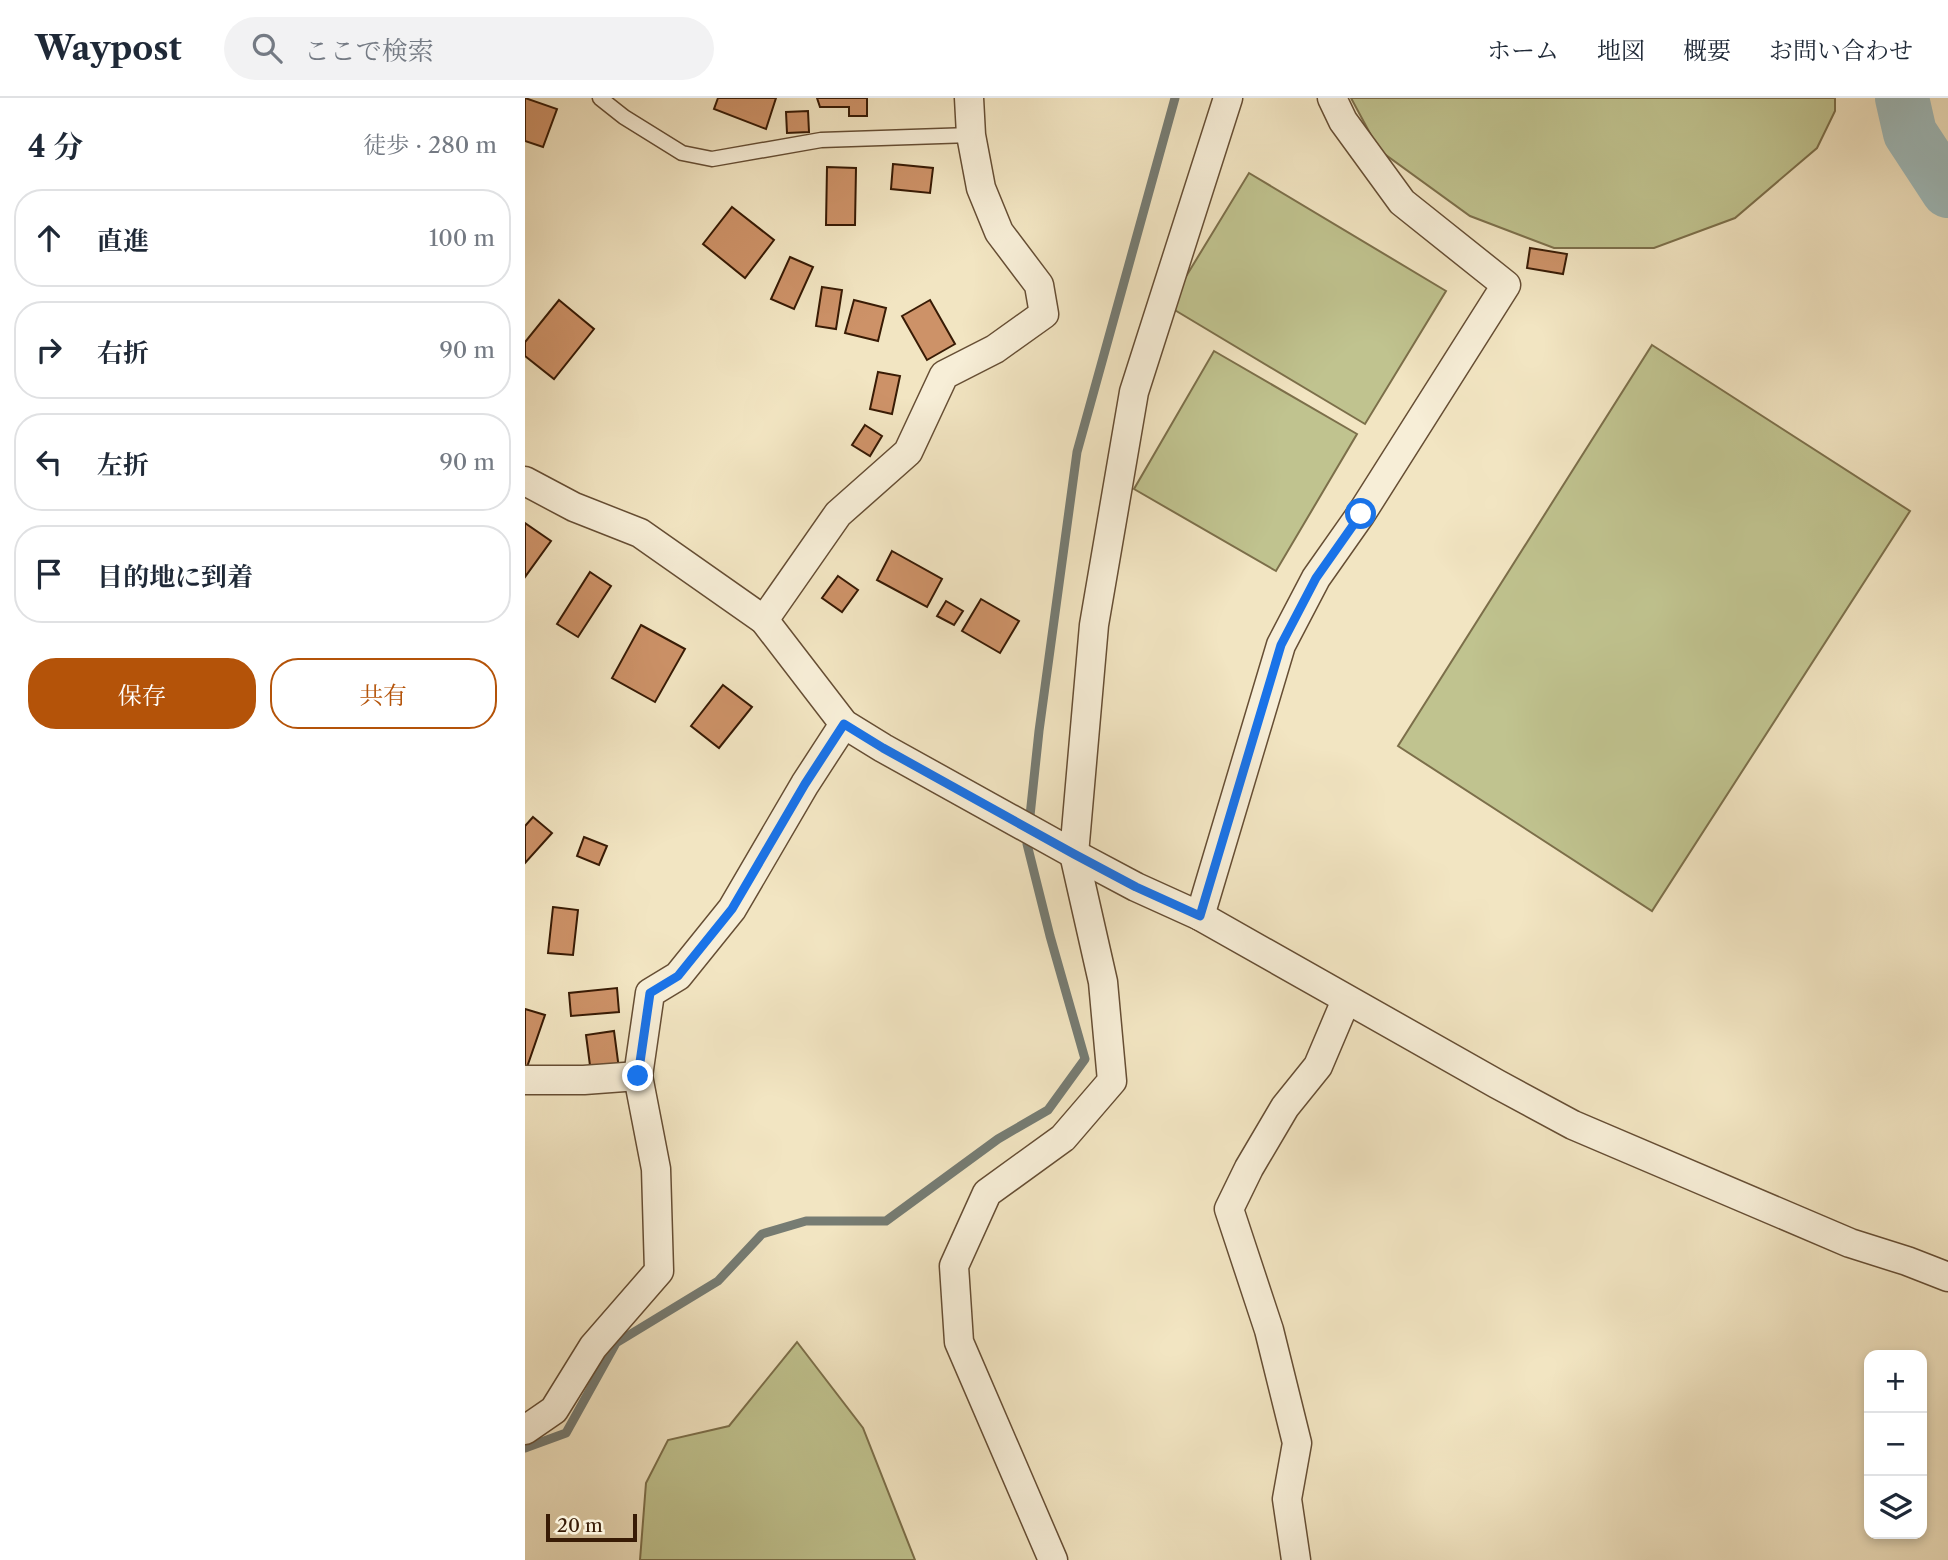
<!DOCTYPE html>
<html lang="ja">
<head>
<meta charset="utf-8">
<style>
	:root { --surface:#fff; --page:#f2f2f3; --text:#1f2937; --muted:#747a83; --line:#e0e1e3; --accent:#b45309 }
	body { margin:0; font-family:"Libre Caslon Text","Noto Serif JP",serif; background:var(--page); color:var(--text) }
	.controls { position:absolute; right:21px; bottom:21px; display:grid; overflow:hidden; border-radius:14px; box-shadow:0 4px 10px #0003 }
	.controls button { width:63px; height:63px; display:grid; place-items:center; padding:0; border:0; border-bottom:2px solid var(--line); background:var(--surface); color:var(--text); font:35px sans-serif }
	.scale { position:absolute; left:21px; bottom:18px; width:91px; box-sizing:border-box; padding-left:7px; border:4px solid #381b05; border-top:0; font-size:19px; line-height:24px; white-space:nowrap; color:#381b05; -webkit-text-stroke:5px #f7eed7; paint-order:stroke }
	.stop { position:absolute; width:21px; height:21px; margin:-16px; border:5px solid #1a73e8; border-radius:50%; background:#fff }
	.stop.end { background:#1a73e8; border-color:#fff; box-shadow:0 2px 7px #0008 }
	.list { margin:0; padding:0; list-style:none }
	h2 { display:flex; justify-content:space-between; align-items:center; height:91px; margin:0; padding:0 28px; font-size:30px }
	h2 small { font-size:23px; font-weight:400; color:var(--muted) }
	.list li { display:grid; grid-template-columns:46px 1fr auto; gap:21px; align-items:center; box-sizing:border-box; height:98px; margin:0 14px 14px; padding:0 14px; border:2px solid var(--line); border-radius:28px }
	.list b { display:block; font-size:26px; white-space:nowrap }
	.list em { font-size:23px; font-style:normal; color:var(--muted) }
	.actions { display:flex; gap:14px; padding:21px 28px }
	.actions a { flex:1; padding:16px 0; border:2px solid var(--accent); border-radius:28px; text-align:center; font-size:24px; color:var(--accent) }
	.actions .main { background:var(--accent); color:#fff }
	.icon { flex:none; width:38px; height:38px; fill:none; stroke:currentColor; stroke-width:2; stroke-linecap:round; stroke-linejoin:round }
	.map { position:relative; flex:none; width:1423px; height:1462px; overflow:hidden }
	header { display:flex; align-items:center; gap:42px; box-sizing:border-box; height:98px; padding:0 35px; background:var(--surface); border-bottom:2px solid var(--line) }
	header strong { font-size:33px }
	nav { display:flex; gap:38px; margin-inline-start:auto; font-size:24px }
	.search { width:490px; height:63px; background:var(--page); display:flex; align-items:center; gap:18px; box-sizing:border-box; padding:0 24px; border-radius:38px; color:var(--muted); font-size:26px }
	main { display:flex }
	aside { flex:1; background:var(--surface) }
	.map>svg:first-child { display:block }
	.green { fill:#c0c38f; stroke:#7c6f4a; stroke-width:2 }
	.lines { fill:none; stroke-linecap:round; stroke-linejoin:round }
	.stream { stroke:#767c73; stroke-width:9 }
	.river { stroke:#9fbcbd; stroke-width:54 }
	.building { fill:#cd9268; stroke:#381b05; stroke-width:2 }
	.lane-casing { stroke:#664e34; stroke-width:17 }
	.street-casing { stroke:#664e34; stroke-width:31 }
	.lane { stroke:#f7eed7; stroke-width:14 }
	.street { stroke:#f7eed7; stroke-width:28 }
	.route { stroke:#1a73e8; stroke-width:9 }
</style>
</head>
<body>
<header>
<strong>Waypost</strong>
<div class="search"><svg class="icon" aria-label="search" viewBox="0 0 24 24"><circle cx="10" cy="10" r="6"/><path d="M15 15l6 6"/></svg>ここで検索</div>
<nav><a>ホーム</a><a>地図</a><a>概要</a><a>お問い合わせ</a></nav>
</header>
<main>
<aside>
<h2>4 分<small>徒歩 · 280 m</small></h2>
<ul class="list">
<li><svg class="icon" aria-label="ahead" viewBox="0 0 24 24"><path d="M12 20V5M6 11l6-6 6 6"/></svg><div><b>直進</b></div><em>100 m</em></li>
<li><svg class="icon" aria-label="right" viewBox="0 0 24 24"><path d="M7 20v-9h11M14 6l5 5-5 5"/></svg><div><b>右折</b></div><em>90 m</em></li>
<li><svg class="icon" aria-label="left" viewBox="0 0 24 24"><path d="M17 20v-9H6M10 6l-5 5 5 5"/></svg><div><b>左折</b></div><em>90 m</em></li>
<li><svg class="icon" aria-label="arrive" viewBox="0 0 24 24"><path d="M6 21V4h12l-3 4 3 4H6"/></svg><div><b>目的地に到着</b></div></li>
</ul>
<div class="actions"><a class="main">保存</a><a>共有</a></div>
</aside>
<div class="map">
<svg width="1423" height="1462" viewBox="0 0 1423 1462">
	<rect width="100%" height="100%" fill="#f2e5c2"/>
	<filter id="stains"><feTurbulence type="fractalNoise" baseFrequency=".00286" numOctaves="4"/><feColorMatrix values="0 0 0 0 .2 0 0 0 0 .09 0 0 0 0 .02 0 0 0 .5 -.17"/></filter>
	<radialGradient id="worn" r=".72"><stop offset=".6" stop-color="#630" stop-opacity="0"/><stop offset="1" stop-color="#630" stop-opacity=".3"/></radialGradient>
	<g class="green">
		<polygon points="826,0 1310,0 1310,13 1292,50 1210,120 1129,150 1029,150 945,118 854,52"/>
		<polygon points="724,75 921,193 840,326 643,208"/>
		<polygon points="1127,247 1385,413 1127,813 873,648"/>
		<polygon points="689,253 832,336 751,473 609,391"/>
		<polygon points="272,1244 338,1330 390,1462 115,1462 121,1385 143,1342 204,1328"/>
	</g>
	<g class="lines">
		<polyline class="stream" points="0,1350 41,1335 91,1245 193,1183 237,1136 281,1123 361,1123 473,1041 523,1012 560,961 525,838 502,746 514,633 552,354 650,0"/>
		<polyline class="river" points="1377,0 1385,35 1423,93"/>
	</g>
	<g class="building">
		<polygon points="0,0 32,11 18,49 0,43"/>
		<polygon points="193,0 251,0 241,31 189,11"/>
		<polygon points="292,0 342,0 342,18 324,18 324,9 295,9"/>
		<polygon points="283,13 284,34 262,35 261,14"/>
		<polygon points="368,66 408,70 405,95 366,91"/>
		<polygon points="302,69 331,70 330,127 301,127"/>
		<polygon points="207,109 249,142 220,180 178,146"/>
		<polygon points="1005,150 1042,156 1038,176 1002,170"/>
		<polygon points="265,159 288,169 269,211 246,201"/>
		<polygon points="297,189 317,192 311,231 291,228"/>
		<polygon points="34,202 69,231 29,281 0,258 0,244"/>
		<polygon points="329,202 361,210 353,243 320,235"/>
		<polygon points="405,202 430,246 402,262 377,218"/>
		<polygon points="353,274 375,278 367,316 345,311"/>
		<polygon points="340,327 357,338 345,358 327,347"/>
		<polygon points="0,425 26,443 0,479"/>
		<polygon points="367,453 417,481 402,509 352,482"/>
		<polygon points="65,474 86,488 53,539 32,526"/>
		<polygon points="313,478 333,492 317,514 297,500"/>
		<polygon points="456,501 494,523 475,555 437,533"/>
		<polygon points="421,503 438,513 429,527 412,518"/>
		<polygon points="116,527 160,551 130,604 87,580"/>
		<polygon points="198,587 227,609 194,650 166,628"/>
		<polygon points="8,719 27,735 0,765 0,728"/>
		<polygon points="59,739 82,748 74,767 52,758"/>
		<polygon points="28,809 53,812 48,857 23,855"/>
		<polygon points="92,890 94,914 46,918 44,895"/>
		<polygon points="0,911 20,917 1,972 0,972"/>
		<polygon points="89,933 94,971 66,975 61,937"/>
	</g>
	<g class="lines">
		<defs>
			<polyline id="lane" points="75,0 99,19 157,55 187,61 296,42 446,37"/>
			<g id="street">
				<polyline points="0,383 49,409 115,435 239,522 319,626 358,650 549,756 611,789 675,818 972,986 1048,1027 1325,1145 1382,1163 1423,1179"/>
				<polyline points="239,522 313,416 383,354 419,277 470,251 519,216 514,187 474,134 456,90 446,37 444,0"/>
				<polyline points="675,818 756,547 791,480 836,416 981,187 877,104 818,23 807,0"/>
				<polyline points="0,982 59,982 113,978"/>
				<polyline points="0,1332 29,1312 68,1249 134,1173 131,1071 113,978 125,895 153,878 207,811 280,686 319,626"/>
				<polyline points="528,1462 434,1244 429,1168 462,1095 538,1040 587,983 578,884 549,756 569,527 609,294 703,0"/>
				<polyline points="771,1462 762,1401 772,1345 744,1232 704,1111 724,1070 760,1009 793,968 821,902"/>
			</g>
		</defs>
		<use href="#lane" class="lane-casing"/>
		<use href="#street" class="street-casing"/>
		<use href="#lane" class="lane"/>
		<use href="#street" class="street"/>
	</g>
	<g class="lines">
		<polyline class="route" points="113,978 125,895 153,878 207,811 280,686 319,626 358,650 549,756 611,789 675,818 756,547 791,480 836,416"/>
	</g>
	<rect width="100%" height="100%" filter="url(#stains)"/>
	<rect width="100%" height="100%" fill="url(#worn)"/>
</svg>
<div class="controls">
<button>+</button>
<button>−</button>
<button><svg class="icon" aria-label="layers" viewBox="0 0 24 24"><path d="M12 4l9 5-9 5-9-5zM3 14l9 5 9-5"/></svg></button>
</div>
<div class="scale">20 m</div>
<div class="stop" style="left:836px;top:416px"></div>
<div class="stop end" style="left:113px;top:978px"></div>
</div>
</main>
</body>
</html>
